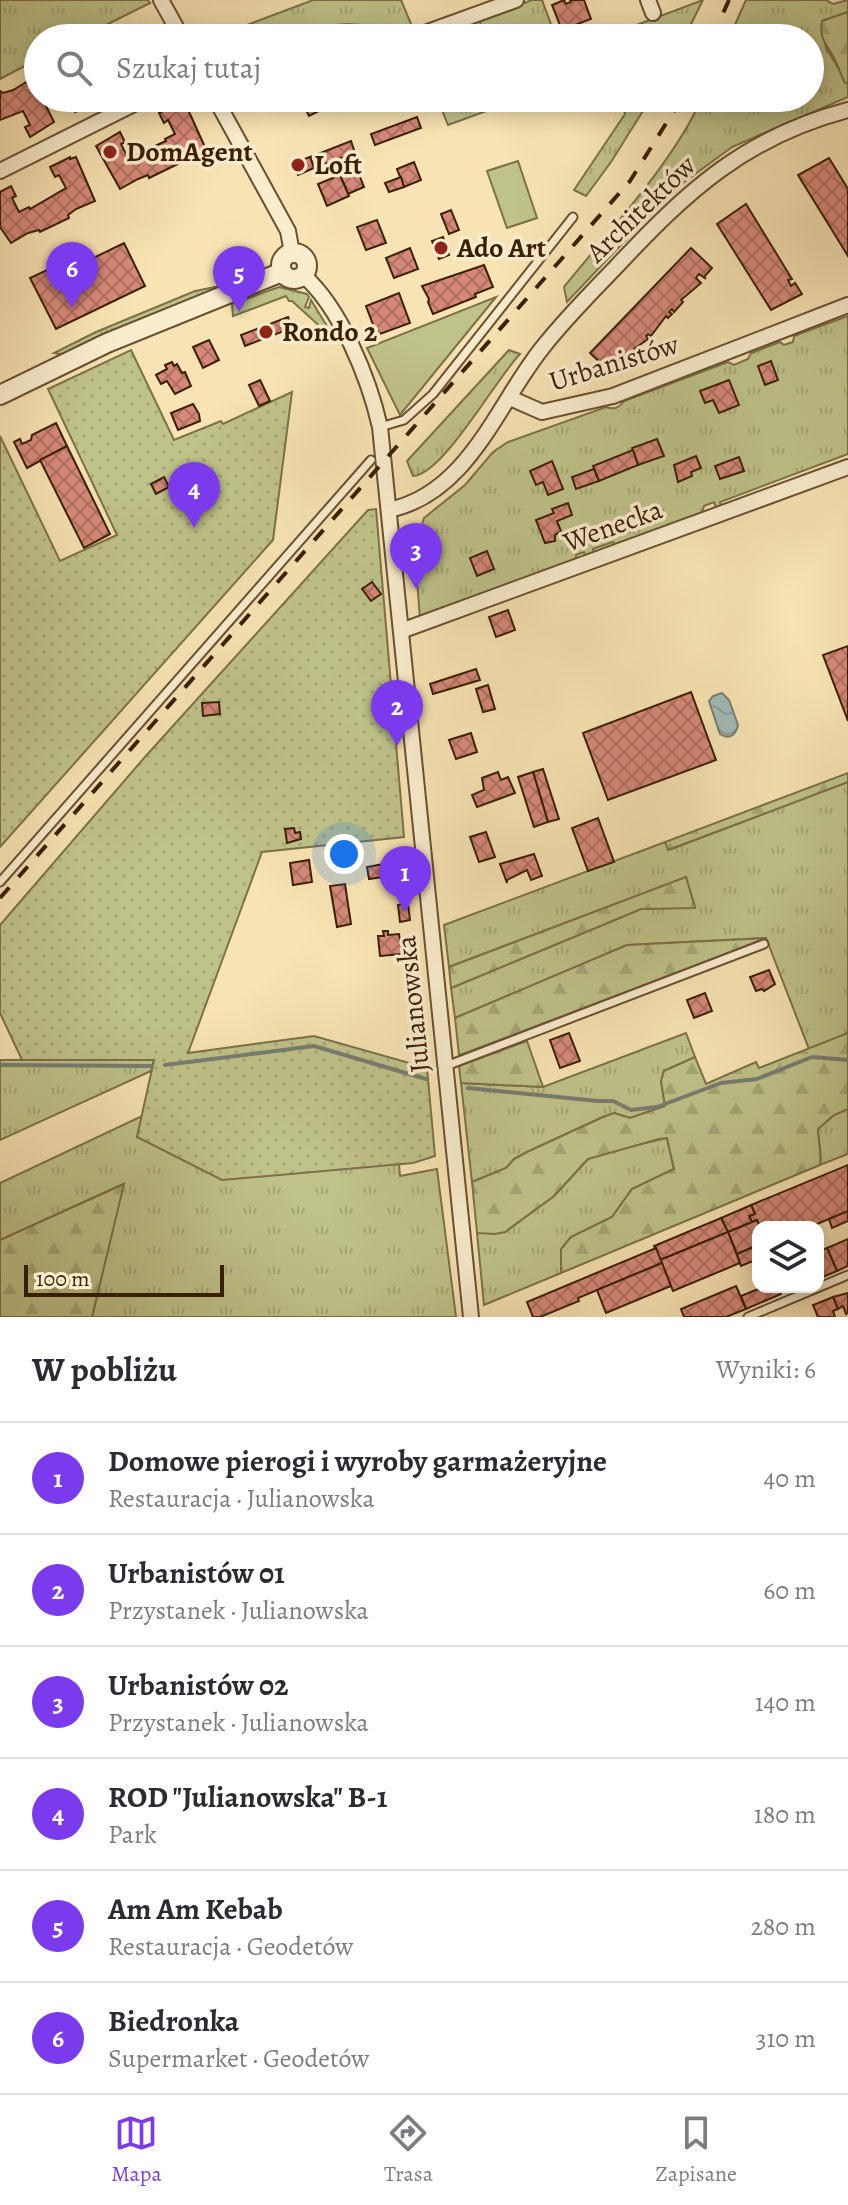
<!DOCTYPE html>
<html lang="pl">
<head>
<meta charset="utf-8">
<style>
	:root { --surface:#fff; --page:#f2f2f3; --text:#2b2b33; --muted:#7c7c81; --line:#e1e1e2; --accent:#7c3aed }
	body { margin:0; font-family:Alegreya,serif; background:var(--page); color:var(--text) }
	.controls { position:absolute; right:24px; bottom:24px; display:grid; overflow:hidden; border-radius:16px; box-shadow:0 4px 20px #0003 }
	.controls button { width:72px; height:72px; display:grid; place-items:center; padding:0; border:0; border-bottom:2px solid var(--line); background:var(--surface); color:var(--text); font:40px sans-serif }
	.scale { position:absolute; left:24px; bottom:20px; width:200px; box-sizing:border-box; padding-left:8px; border:4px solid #3a1f07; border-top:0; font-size:22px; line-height:28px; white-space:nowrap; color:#3a1f07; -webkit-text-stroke:6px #faedce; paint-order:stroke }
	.you { position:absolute; left:344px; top:854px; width:28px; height:28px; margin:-20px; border:6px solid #fff; border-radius:50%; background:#1a73e8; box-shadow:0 0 0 12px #1a73e833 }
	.badge { display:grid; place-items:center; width:52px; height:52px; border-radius:50%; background:var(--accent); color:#fff; font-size:26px; font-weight:700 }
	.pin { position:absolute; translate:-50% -66px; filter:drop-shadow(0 2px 4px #0008) }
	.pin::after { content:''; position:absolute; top:42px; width:28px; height:24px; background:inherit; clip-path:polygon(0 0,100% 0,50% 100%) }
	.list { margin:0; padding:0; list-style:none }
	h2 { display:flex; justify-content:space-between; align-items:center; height:104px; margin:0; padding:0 32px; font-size:34px }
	h2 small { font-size:26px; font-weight:400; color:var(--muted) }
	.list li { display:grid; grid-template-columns:52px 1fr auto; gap:24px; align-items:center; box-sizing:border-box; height:112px; padding:0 32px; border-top:2px solid var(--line) }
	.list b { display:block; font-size:30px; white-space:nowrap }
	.list p { margin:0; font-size:26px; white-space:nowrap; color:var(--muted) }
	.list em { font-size:26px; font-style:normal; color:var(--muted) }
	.icon { flex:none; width:44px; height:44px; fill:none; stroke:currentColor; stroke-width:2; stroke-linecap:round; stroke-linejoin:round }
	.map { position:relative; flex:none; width:848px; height:1317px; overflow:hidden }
	.search { position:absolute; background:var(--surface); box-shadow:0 4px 20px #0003; left:24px; right:24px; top:24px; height:88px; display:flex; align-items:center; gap:20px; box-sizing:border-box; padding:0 28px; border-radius:44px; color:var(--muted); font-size:30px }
	.sheet { height:776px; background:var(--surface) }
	nav { display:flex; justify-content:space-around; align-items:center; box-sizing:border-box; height:112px; border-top:2px solid var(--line); background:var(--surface); font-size:22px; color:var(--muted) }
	nav a { display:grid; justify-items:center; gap:4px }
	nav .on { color:var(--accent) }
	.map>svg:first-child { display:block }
	.grass { fill:url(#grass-tufts); stroke:#7c7148; stroke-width:2 }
	.forest { fill:url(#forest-firs); stroke:#7c7148; stroke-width:2 }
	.park { fill:#bfc38a; stroke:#7c7148; stroke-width:2 }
	.garden { fill:url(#garden-dots); stroke:#7c7148; stroke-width:2 }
	.water { fill:url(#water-waves); stroke:#787d71; stroke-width:2 }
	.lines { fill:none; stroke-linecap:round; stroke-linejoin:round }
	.stream { stroke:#787d71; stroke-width:4 }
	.building { fill:url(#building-cross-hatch); stroke:#3a1f07; stroke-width:2 }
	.service-casing { stroke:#695032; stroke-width:11 }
	.minor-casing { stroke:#695032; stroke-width:18 }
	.tertiary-casing { stroke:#695032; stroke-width:22 }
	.service { stroke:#faedce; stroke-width:7 }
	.minor { stroke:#faedce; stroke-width:14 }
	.tertiary { stroke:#faedce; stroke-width:18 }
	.rail { stroke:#3a1f07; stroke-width:4; stroke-dasharray:14 14; stroke-linecap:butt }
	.poi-dot { fill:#8f2418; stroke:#faedce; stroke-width:3 }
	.labels { text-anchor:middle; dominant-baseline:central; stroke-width:7; stroke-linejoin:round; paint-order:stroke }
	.poi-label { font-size:28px; font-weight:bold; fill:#3a1f07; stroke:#faedce; text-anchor:start }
	.street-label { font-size:28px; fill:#3a1f07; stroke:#faedce }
</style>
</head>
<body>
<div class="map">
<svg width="848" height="1317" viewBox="0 0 848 1317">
	<defs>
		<pattern id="grass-tufts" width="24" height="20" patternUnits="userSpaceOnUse" patternTransform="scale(2)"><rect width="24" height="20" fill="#bfc38a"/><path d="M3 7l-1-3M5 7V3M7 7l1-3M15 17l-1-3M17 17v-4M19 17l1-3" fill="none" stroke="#a5a776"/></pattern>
		<pattern id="forest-firs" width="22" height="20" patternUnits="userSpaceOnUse" patternTransform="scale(2)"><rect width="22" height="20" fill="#bfc38a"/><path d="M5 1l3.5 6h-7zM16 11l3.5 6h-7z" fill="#a5a776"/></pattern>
		<pattern id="garden-dots" width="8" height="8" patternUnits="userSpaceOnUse" patternTransform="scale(2)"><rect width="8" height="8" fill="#bfc38a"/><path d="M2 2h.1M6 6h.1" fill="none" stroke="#a5a776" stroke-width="1.8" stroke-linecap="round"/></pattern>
		<pattern id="water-waves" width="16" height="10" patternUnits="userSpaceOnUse" patternTransform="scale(2)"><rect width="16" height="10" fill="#a1bbb7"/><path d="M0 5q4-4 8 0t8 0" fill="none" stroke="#8ba09c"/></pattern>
		<pattern id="building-cross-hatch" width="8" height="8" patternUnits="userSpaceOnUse" patternTransform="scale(2)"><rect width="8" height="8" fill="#d68979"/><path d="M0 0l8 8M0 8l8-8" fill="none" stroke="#af6f61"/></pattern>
	</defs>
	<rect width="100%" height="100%" fill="#f7e3b3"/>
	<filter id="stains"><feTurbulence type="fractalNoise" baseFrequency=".0025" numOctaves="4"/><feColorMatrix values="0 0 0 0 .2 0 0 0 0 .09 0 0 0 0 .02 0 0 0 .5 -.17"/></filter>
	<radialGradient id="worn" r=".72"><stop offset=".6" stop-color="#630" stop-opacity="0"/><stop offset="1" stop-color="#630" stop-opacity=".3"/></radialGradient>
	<g class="grass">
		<polygon points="0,0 148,0 150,3 80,38 38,38 38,59 0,79"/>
		<polygon points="313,0 401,0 414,31 328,27 305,38 213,38"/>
		<polygon points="532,0 542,0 556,38 486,38 479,20"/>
		<polygon points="703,0 684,38 602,38"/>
		<path d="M746,0H826L833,4L848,0V12L822,21L826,48L848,84V97L732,147L672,191L567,302L564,287C609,231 673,163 702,98H810V38H729Z"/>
		<polygon points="444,98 522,98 448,125 438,100"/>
		<polygon points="624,98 651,98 611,162 586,196 574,190 625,114 624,109 617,111"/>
		<polygon points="220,286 66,355 54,353 96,332 195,291"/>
		<polygon points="279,287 307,294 309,297 305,307 309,308 311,300 330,331 326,332 292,301 289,301 286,296 233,316 232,304"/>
		<path d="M848,316V454L720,502L721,506L716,507L714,502L704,506L702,513L615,545L613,542L593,549L594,553L585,557L584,552L576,555V560L420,618L415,555L406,558L405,547L419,535L424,518L465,485L493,452L508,442L606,407C614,410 619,408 624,401L728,362L734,365L748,359L751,353L780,342L784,345L793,342L794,336Z"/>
		<path d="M509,350L520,354C497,377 443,475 413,476L407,461Z"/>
		<polygon points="848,782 848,1033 809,1049 766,938 627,945 455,1018 451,988 641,909 695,907 686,877 449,967 444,925 665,842 669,850"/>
		<polygon points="686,1033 695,1057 664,1071 661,1081 665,1106 630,1118 614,1113 603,1117 527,1152 514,1159 506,1168 472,1182 461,1083 543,1087"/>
		<polygon points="154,1059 151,1071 0,1140 0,1060"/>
		<path d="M848,1109V1154L820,1165C822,1153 818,1142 818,1129L834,1115Z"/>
		<polygon points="142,1116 137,1137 399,1164 400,1176 437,1169 456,1317 92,1317 123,1184 0,1240 0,1183"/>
		<polygon points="667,1138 674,1169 632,1189 612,1217 571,1237 561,1249 561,1273 484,1305 477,1233 505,1232 554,1196 588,1159 600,1153"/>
	</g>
	<g class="forest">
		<path d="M848,12V84L845,83C841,75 838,66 834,58C826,43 819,39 822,21Z"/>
		<polygon points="848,773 848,782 668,850 665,842"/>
		<polygon points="686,877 695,908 641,909 451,988 449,967"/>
		<polygon points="767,938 463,1054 459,1055 455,1018 627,945"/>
		<path d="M848,1033V1109L834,1115L818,1129C818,1142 822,1153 820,1165L561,1273V1249L571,1237L612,1217L632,1189L674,1169L667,1138L659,1139L588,1159L554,1196L505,1232L495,1234L477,1233L472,1182L506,1168L514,1159L527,1152L603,1117L614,1113L630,1118L665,1106L661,1081L664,1071L695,1057L706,1084L756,1062L759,1068Z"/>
		<polygon points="527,1041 543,1087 461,1083 459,1066"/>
		<polygon points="124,1184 92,1317 0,1317 0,1240"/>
	</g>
	<g class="park">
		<polygon points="518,161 537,218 507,228 487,171"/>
		<polygon points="496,297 400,415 367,348"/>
	</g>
	<g class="garden">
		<polygon points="131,350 174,440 221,421 223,424 292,392 273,540 0,847 0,436 60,561 117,535 48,389"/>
		<polygon points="376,509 404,837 262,852 188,1053 314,1036 427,1068 435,1156 413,1163 222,1180 137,1137 154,1060 22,1060 0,1013 0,925 144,758 368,510"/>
	</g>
	<path class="water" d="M722,693L729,700L738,725C736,735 729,740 720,734L709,701L713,696Z"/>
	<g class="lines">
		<g class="stream">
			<polyline points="0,1065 151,1066"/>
			<polyline points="165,1065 314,1046 426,1079"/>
			<polyline points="468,1088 598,1101 613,1101 631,1110 657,1107 721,1083 757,1079 812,1057 848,1060"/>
		</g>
	</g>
	<g class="building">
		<polygon points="564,0 566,4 571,2 570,0 584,0 591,19 562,30 552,5"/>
		<polygon points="140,25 145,37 148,38 114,38"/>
		<polygon points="30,80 38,91 38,98 42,98 54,122 30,137 25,127 30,125 23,111 0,120 0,91 3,93 13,90"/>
		<polygon points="68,98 99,98 101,102 75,112"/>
		<polygon points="300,98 323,98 327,107 309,116"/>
		<polygon points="179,103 180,105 185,103 205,147 186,155 177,161 178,164 149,178 148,175 138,179 120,189 96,146 120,132 125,142 121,144 128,158 166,141 165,139 175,134 168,120 164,123 159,113"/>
		<polygon points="417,117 421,128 375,145 371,134"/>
		<polygon points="351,141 355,153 314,168 310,157"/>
		<polygon points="70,157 70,159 76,157 95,201 76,209 68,215 69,218 40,232 39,230 28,233 11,243 0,227 0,192 11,186 16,196 12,198 19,212 29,207 30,209 66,188 59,175 55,177 50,167"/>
		<polygon points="310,157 314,168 298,175 293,163"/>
		<polygon points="829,158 848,189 848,256 798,175"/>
		<polygon points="414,162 421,180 404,187 397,169"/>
		<polygon points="356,167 364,187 348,194 339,173"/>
		<polygon points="340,175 349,196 327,206 318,184"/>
		<polygon points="401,177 404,187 389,192 385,183"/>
		<polygon points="746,204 792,279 788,280 791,286 795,283 802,294 771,310 717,224"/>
		<polygon points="451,210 459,230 449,234 441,214"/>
		<polygon points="377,220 386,243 366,250 357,227"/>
		<polygon points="443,237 449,255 439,259 432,241"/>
		<polygon points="124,243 145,286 56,329 30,278 73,258 77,266"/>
		<polygon points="245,248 249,258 230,267 225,257"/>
		<polygon points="410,248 418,269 394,278 386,258"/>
		<polygon points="691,248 712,268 704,277 706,279 699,274 696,278 701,283 681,300 683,302 674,312 672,309 669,312 672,314 668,318 666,316 651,336 648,334 646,336 648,339 634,349 637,351 628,360 625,358 623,360 625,363 621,367 619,364 611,373 590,353"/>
		<polygon points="484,265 493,287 475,294 476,297 433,314 428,302 429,299 422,286"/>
		<polygon points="399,293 410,323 377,335 366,306"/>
		<polygon points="288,317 292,328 245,346 241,335"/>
		<polygon points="209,340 219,360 203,368 193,347"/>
		<polygon points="771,361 778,380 765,385 758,366"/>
		<polygon points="172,362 174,366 177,364 182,373 185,372 191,386 175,394 167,381 161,384 156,375 167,369 165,365"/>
		<polygon points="260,380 270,401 259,406 249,385"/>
		<polygon points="729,380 739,405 719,413 713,400 705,403 700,391"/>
		<polygon points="193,404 199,414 200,421 178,430 171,413"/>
		<polygon points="56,423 67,446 27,468 14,442 20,439 22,444 31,440 32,435"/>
		<polygon points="657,439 664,456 638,465 632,448"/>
		<polygon points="67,446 110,534 84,548 40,460"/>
		<polygon points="633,450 638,465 599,481 593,466"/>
		<polygon points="696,456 701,468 691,472 692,476 678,482 674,465"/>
		<polygon points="739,457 744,471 720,479 715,466"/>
		<polygon points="552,461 563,489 548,495 543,482 536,485 530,471"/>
		<polygon points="594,469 599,481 576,489 572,477"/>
		<polygon points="164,477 169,487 156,494 151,484"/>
		<polygon points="568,503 572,515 557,521 561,531 555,535 555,541 545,543 536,520 554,513 552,509"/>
		<polygon points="487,551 494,569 477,576 470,558"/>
		<polygon points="372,582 381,594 371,601 362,589"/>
		<polygon points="508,610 515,630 496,637 489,617"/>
		<polygon points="848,646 848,721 823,655"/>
		<polygon points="476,669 480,680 433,694 430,684"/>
		<polygon points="488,685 495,709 483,712 476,689"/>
		<polygon points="691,692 716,760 608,800 583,733"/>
		<polygon points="219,702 220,714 203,716 202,703"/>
		<polygon points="471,733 477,752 456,759 449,740"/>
		<polygon points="543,769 559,819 548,822 533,772"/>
		<polygon points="498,772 501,780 508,777 515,793 477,807 472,795 484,790 482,778"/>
		<polygon points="533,772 548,822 534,827 518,777"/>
		<polygon points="598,818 614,862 588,871 572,828"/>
		<polygon points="294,828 295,833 300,832 301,839 287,843 285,829"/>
		<polygon points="486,832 495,857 479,862 470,837"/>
		<polygon points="534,854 542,876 531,880 527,870 507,880 507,883 500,864"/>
		<polygon points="309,860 312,882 293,885 290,863"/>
		<polygon points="400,861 402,874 369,879 367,867"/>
		<polygon points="345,884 351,924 337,927 330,886"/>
		<polygon points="408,903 410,920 400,922 398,905"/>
		<polygon points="383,931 388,931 388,935 399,934 402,954 380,956 378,936 384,936"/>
		<polygon points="769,970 775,984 764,991 762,989 756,991 750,977"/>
		<polygon points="705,993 712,1011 694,1018 687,1000"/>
		<polygon points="569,1033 580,1061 560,1068 550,1040"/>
		<polygon points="848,1165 848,1211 810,1227 760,1227 757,1220 752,1222 749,1216 755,1214 751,1205"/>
		<polygon points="751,1205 755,1214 749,1216 752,1222 728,1232 721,1218"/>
		<polygon points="848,1211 848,1221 832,1228 829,1219"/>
		<polygon points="721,1218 728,1232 660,1260 654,1246"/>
		<polygon points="757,1220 760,1227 758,1227 758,1245 737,1254 728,1232"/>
		<polygon points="728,1232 740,1263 673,1291 660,1260"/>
		<polygon points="848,1239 848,1266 837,1271 827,1248"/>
		<polygon points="758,1245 758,1259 741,1266 737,1254"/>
		<polygon points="656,1248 662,1263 578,1298 579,1301 540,1317 533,1317 527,1302"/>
		<polygon points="827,1248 837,1271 818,1279 818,1252"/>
		<polygon points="662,1263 671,1286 606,1313 597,1290"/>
		<polygon points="736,1286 746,1309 726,1317 684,1317 681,1309"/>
		<polygon points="763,1287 778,1287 781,1294 746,1309 741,1296"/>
		<polygon points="848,1293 848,1313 846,1314 843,1306 838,1309 833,1297"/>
		<polygon points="833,1297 838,1309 833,1311 835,1317 818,1317 813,1305"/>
	</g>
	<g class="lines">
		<defs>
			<g id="service">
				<polyline points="380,427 404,420 433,394 573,217"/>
				<polyline points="0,882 371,460"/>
				<polyline points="446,1066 764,944"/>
				<polyline points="748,1317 848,1275"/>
			</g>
			<g id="minor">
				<polyline points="161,0 182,38"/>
				<polyline points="648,0 653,13"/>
				<path d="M318,38C343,27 376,35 403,38"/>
				<polyline points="411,38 516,0"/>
				<polyline points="215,98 288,231 292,253"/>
				<polyline points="0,171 146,98"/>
				<path d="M303,275C341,308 369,379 380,427L471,1317"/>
				<polyline points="510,398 542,412 613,396 848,305"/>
				<path d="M389,510C469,493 497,404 543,347C565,319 591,293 616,267C687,191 745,137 848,110"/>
				<polyline points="401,631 848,467"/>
			</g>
			<g id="tertiary">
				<circle cx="294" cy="266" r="13"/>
				<polyline points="0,395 107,343 282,272"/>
			</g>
		</defs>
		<use href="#service" class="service-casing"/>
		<use href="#minor" class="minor-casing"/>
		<use href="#tertiary" class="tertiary-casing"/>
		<use href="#service" class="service"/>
		<use href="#minor" class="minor"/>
		<use href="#tertiary" class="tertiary"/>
		<g class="rail">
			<polyline points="712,38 729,0"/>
			<polyline points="0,898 630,181 682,98"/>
		</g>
	</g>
	<g class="poi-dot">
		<circle cx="110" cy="152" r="8"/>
		<circle cx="298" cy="165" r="8"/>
		<circle cx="441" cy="248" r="8"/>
		<circle cx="266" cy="332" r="8"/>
	</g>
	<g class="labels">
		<g class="poi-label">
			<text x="126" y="152">DomAgent</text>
			<text x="314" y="165">Loft</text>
			<text x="457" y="248">Ado Art</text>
			<text x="282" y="332">Rondo 2</text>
		</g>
		<g class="street-label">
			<text transform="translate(641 209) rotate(-44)">Architektów</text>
			<text transform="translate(614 363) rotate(-17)">Urbanistów</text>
			<text transform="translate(613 526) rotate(-20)">Wenecka</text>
			<text transform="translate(413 1004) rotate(-96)">Julianowska</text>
		</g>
	</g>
	<rect width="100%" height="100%" filter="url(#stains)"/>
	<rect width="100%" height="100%" fill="url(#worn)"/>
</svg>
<div class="controls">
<button><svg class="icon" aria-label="layers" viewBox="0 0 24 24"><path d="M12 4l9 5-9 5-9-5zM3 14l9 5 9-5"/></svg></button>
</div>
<div class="scale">100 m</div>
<div class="you"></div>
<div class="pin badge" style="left:405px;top:912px">1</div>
<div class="pin badge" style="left:397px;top:746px">2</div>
<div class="pin badge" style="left:416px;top:589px">3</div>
<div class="pin badge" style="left:194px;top:528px">4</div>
<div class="pin badge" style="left:239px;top:312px">5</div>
<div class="pin badge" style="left:72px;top:308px">6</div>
<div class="search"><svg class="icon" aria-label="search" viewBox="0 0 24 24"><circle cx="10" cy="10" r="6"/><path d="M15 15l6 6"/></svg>Szukaj tutaj</div>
</div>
<section class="sheet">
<h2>W pobliżu<small>Wyniki: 6</small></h2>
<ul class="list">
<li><span class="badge">1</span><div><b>Domowe pierogi i wyroby garmażeryjne</b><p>Restauracja · Julianowska</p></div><em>40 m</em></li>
<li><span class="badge">2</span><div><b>Urbanistów 01</b><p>Przystanek · Julianowska</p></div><em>60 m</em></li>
<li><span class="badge">3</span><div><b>Urbanistów 02</b><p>Przystanek · Julianowska</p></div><em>140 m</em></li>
<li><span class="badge">4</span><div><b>ROD &quot;Julianowska&quot; B-1</b><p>Park</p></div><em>180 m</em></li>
<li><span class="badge">5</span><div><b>Am Am Kebab</b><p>Restauracja · Geodetów</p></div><em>280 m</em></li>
<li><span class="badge">6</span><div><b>Biedronka</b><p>Supermarket · Geodetów</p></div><em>310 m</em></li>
</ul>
</section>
<nav>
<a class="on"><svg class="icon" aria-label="map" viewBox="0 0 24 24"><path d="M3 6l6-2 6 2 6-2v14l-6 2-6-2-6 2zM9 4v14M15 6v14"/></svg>Mapa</a>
<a><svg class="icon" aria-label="directions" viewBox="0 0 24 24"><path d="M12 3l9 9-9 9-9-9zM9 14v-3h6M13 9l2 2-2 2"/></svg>Trasa</a>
<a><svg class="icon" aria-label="saved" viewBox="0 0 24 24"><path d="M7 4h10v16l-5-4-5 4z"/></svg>Zapisane</a>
</nav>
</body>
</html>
